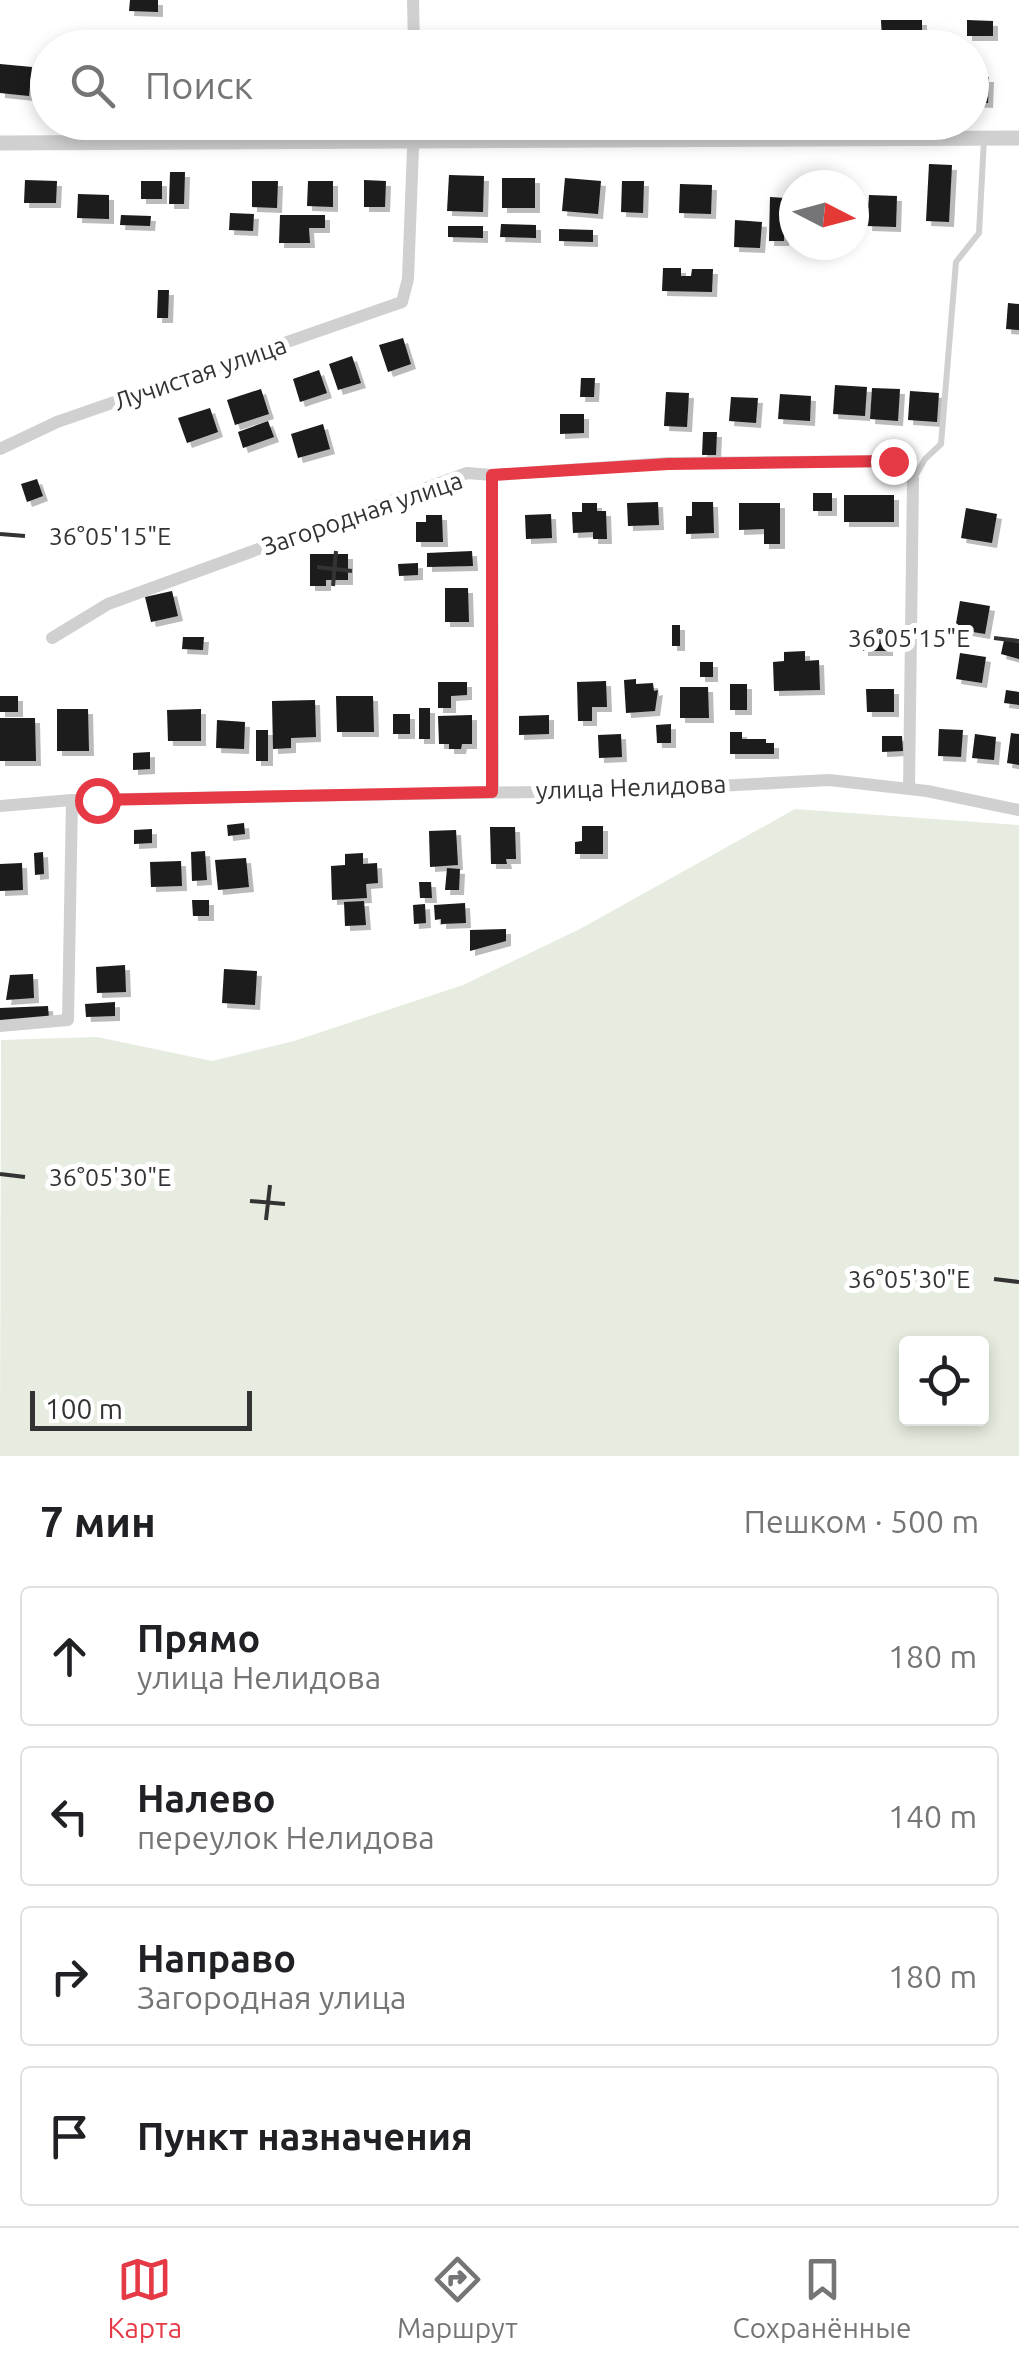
<!DOCTYPE html>
<html lang="ru">
<head>
<meta charset="utf-8">
<style>
	:root { --surface:#fff; --page:#f6f6f6; --text:#202124; --muted:#757577; --line:#e0e0e0; --accent:#e63946 }
	body { margin:0; font-family:Ubuntu,sans-serif; background:var(--page); color:var(--text) }
	.controls { position:absolute; right:30px; bottom:30px; display:grid; overflow:hidden; border-radius:10px; box-shadow:0 5px 15px #0003 }
	.controls button { width:90px; height:90px; display:grid; place-items:center; padding:0; border:0; border-bottom:2px solid var(--line); background:var(--surface); color:var(--text); font:50px sans-serif }
	.compass { position:absolute; left:779px; top:170px; width:90px; height:90px; border-radius:50%; background:var(--surface); box-shadow:0 5px 15px #0003; rotate:96deg }
	.scale { position:absolute; left:30px; bottom:25px; width:222px; box-sizing:border-box; padding-left:10px; border:5px solid #333; border-top:0; font-size:28px; line-height:35px; white-space:nowrap; color:#333; -webkit-text-stroke:8px #fff; paint-order:stroke }
	.stop { position:absolute; width:30px; height:30px; margin:-22px; border:8px solid #e63946; border-radius:50%; background:#fff }
	.stop.end { background:#e63946; border-color:#fff; box-shadow:0 2px 10px #0008 }
	.list { margin:0; padding:0; list-style:none }
	h2 { display:flex; justify-content:space-between; align-items:center; height:130px; margin:0; padding:0 40px; font-size:42px }
	h2 small { font-size:32px; font-weight:400; color:var(--muted) }
	.list li { display:grid; grid-template-columns:65px 1fr auto; gap:30px; align-items:center; box-sizing:border-box; height:140px; margin:0 20px 20px; padding:0 20px; border:2px solid var(--line); border-radius:10px }
	.list b { display:block; font-size:38px; white-space:nowrap }
	.list p { margin:0; font-size:32px; white-space:nowrap; color:var(--muted) }
	.list em { font-size:32px; font-style:normal; color:var(--muted) }
	.icon { flex:none; width:55px; height:55px; fill:none; stroke:currentColor; stroke-width:2; stroke-linecap:round; stroke-linejoin:round }
	.map { position:relative; flex:none; width:1019px; height:1456px; overflow:hidden }
	.search { position:absolute; background:var(--surface); box-shadow:0 5px 15px #0003; left:30px; right:30px; top:30px; height:110px; display:flex; align-items:center; gap:25px; box-sizing:border-box; padding:0 35px; border-radius:55px; color:var(--muted); font-size:38px }
	.sheet { height:770px; background:var(--surface) }
	nav { display:flex; justify-content:space-around; align-items:center; box-sizing:border-box; height:140px; border-top:2px solid var(--line); background:var(--surface); font-size:28px; color:var(--muted) }
	nav a { display:grid; justify-items:center; gap:5px }
	nav .on { color:var(--accent) }
	.map>svg:first-child { display:block }
	.green { fill:#e6ecdf; fill-rule:evenodd }
	.building { fill:#1a1a1a; filter:url(#shadow) }
	.lines { fill:none; stroke-linecap:round; stroke-linejoin:round }
	.service { stroke:#d0d0d0; stroke-width:6 }
	.minor { stroke:#d0d0d0; stroke-width:12 }
	.tertiary { stroke:#d0d0d0; stroke-width:15 }
	.route { stroke:#e63946; stroke-width:12 }
	.ticks { fill:none; stroke:#333; stroke-width:4 }
	.labels { text-anchor:middle; dominant-baseline:central; stroke-width:10; stroke-linejoin:round; paint-order:stroke }
	.street-label { font-size:25px; fill:#333; stroke:#fff }
	.ticks-label { font-size:25px; text-anchor:middle; fill:#333; stroke:#fff; stroke-width:10; stroke-linejoin:round; paint-order:stroke }
</style>
</head>
<body>
<div class="map">
<svg width="1019" height="1456" viewBox="0 0 1019 1456">
	<defs>
		<filter id="shadow"><feDropShadow dx="5" dy="5" stdDeviation="0" flood-color="#0004"/></filter>
	</defs>
	<rect width="100%" height="100%" fill="#fff"/>
	<path class="green" d="M795,809L1019,825V1456H0L1,1040L97,1037L212,1061L294,1041L463,985L580,929ZM906,1344H982V1418H906Z"/>
	<g class="building">
		<polygon points="130,0 158,0 158,12 129,11"/>
		<polygon points="881,20 922,20 922,40 882,40"/>
		<polygon points="967,20 993,21 993,36 967,36"/>
		<polygon points="0,64 32,67 29,96 0,93"/>
		<polygon points="972,77 989,77 988,103 972,102"/>
		<polygon points="929,164 952,165 949,222 926,221"/>
		<polygon points="170,172 185,172 184,204 169,204"/>
		<polygon points="449,175 484,176 483,212 447,211"/>
		<rect x="502" y="178" width="33" height="30"/>
		<polygon points="565,178 601,181 598,214 562,211"/>
		<polygon points="25,180 57,181 56,203 24,203"/>
		<polygon points="364,180 386,181 385,207 364,207"/>
		<rect x="141" y="181" width="21" height="18"/>
		<polygon points="252,181 278,181 277,208 252,207"/>
		<polygon points="308,181 333,181 333,207 307,206"/>
		<polygon points="622,181 644,181 643,213 621,212"/>
		<polygon points="680,184 712,185 711,214 679,213"/>
		<polygon points="78,194 109,195 109,219 77,218"/>
		<polygon points="869,195 897,196 896,227 867,226"/>
		<polygon points="770,197 785,198 784,241 769,241"/>
		<polygon points="230,213 254,214 253,231 229,230"/>
		<polygon points="121,215 151,216 150,226 120,225"/>
		<polygon points="280,215 325,215 325,228 309,228 310,243 279,243"/>
		<polygon points="735,220 762,222 760,248 734,247"/>
		<polygon points="501,224 536,225 536,238 500,237"/>
		<polygon points="448,226 483,226 483,238 448,237"/>
		<polygon points="559,229 593,230 593,242 559,241"/>
		<polygon points="663,268 681,268 681,276 691,276 692,269 713,269 712,292 662,291"/>
		<polygon points="158,290 169,290 168,318 157,318"/>
		<polygon points="1008,303 1019,304 1019,330 1006,329"/>
		<polygon points="403,338 411,364 388,372 379,345"/>
		<polygon points="352,356 361,383 338,390 329,364"/>
		<polygon points="319,370 327,393 300,402 293,379"/>
		<polygon points="581,378 595,378 594,397 580,397"/>
		<polygon points="835,385 867,387 865,416 833,414"/>
		<polygon points="872,388 900,389 898,421 870,419"/>
		<polygon points="261,389 269,414 235,425 227,400"/>
		<polygon points="910,391 939,393 937,422 908,420"/>
		<polygon points="666,392 689,393 687,427 664,426"/>
		<polygon points="780,394 811,396 810,421 778,419"/>
		<polygon points="731,397 758,398 756,423 729,421"/>
		<polygon points="210,408 218,432 187,443 178,418"/>
		<polygon points="560,414 584,414 584,433 560,434"/>
		<polygon points="268,421 274,437 243,448 238,432"/>
		<polygon points="323,424 330,449 298,458 291,434"/>
		<polygon points="703,432 717,432 716,455 702,455"/>
		<polygon points="37,479 43,496 27,502 21,484"/>
		<rect x="813" y="493" width="19" height="18"/>
		<rect x="844" y="495" width="50" height="27"/>
		<polygon points="658,502 659,525 628,526 627,503"/>
		<polygon points="692,502 713,502 714,533 686,534 686,516 692,516"/>
		<polygon points="582,503 597,503 597,511 606,511 607,539 593,539 593,532 573,533 572,512 582,512"/>
		<polygon points="739,503 780,503 780,544 764,544 764,529 739,530"/>
		<polygon points="966,508 997,514 992,543 961,538"/>
		<polygon points="551,514 552,538 526,539 525,515"/>
		<polygon points="426,515 442,515 443,542 416,542 416,522 426,522"/>
		<polygon points="472,551 473,566 427,567 427,553"/>
		<polygon points="310,554 348,554 348,580 326,580 326,586 310,586"/>
		<polygon points="418,563 418,575 399,576 398,564"/>
		<polygon points="445,588 468,588 469,622 445,622"/>
		<polygon points="172,591 178,616 151,622 145,597"/>
		<polygon points="960,601 990,606 985,634 955,629"/>
		<rect x="672" y="625" width="8" height="21"/>
		<polygon points="888,630 888,651 863,651 863,631"/>
		<polygon points="183,637 204,637 203,650 182,649"/>
		<polygon points="1004,640 1019,643 1019,659 1001,654"/>
		<polygon points="805,651 805,661 819,660 820,690 774,691 773,662 784,661 784,652"/>
		<polygon points="960,653 986,657 982,683 956,679"/>
		<rect x="700" y="662" width="13" height="15"/>
		<polygon points="636,679 636,684 653,683 654,691 658,690 655,711 626,713 624,680"/>
		<polygon points="606,681 607,707 592,707 592,721 578,721 577,682"/>
		<polygon points="438,682 467,682 467,695 451,696 451,708 438,708"/>
		<rect x="730" y="684" width="17" height="26"/>
		<polygon points="680,687 708,687 709,718 680,718"/>
		<polygon points="866,689 894,689 894,712 867,712"/>
		<polygon points="1006,690 1019,692 1019,705 1004,703"/>
		<rect x="0" y="696" width="18" height="16"/>
		<polygon points="336,696 373,696 374,732 337,732"/>
		<polygon points="315,700 316,737 291,738 291,748 273,749 272,701"/>
		<rect x="419" y="708" width="11" height="31"/>
		<polygon points="57,709 88,709 89,751 57,751"/>
		<polygon points="201,709 201,741 168,741 167,710"/>
		<rect x="393" y="714" width="17" height="20"/>
		<polygon points="472,715 472,744 462,744 461,749 449,749 449,744 439,744 438,716"/>
		<polygon points="549,715 549,734 519,735 519,716"/>
		<polygon points="0,718 35,718 36,761 0,761"/>
		<polygon points="217,720 245,722 244,749 216,748"/>
		<polygon points="671,724 671,743 657,743 656,725"/>
		<polygon points="939,729 963,730 961,757 938,756"/>
		<rect x="256" y="730" width="12" height="31"/>
		<polygon points="730,732 742,732 742,739 766,739 766,743 774,743 774,754 730,754"/>
		<polygon points="1011,733 1019,734 1019,765 1007,763"/>
		<polygon points="621,734 622,757 599,758 598,735"/>
		<polygon points="975,734 996,737 994,760 972,758"/>
		<polygon points="882,736 902,736 903,751 882,752"/>
		<polygon points="150,752 150,769 133,770 133,753"/>
		<polygon points="244,823 245,834 228,836 227,825"/>
		<polygon points="582,826 603,826 603,854 575,854 575,842 582,841"/>
		<polygon points="490,827 515,827 516,859 506,859 507,864 491,864"/>
		<polygon points="152,829 152,843 134,844 134,830"/>
		<polygon points="456,830 458,865 430,867 429,831"/>
		<polygon points="205,851 207,880 192,881 191,852"/>
		<polygon points="43,852 44,874 35,875 34,853"/>
		<polygon points="363,853 363,864 377,863 378,883 366,884 367,898 332,900 331,866 345,865 345,854"/>
		<polygon points="246,858 249,887 218,890 215,860"/>
		<polygon points="181,861 182,886 151,887 150,862"/>
		<polygon points="22,863 23,890 0,891 0,864"/>
		<polygon points="447,868 460,869 459,890 445,890"/>
		<polygon points="419,882 431,882 432,898 420,898"/>
		<polygon points="192,900 209,900 209,916 193,916"/>
		<polygon points="364,901 366,925 345,926 344,902"/>
		<polygon points="465,903 466,923 441,924 441,919 435,920 434,905"/>
		<polygon points="425,904 426,923 414,924 413,905"/>
		<polygon points="506,929 506,941 470,951 470,930"/>
		<polygon points="125,965 126,992 97,993 96,967"/>
		<polygon points="224,969 257,971 255,1005 222,1003"/>
		<polygon points="33,974 34,998 6,1000 10,975"/>
		<polygon points="115,1002 115,1016 86,1017 85,1004"/>
		<polygon points="48,1006 49,1019 0,1021 0,1008"/>
	</g>
	<g class="lines">
		<polyline class="service" points="914,478 925,459 941,444 956,262 979,233 984,139"/>
		<g class="minor">
			<polyline points="413,0 414,48"/>
			<polyline points="0,449 57,422 402,302 408,279 414,122"/>
			<polyline points="492,475 493,792"/>
			<polyline points="52,638 108,604 467,473 492,475 668,463 893,461 913,479 909,789"/>
			<polyline points="0,806 72,800 644,790 829,780 927,791 1019,810"/>
			<polyline points="0,1026 68,1020 72,800"/>
		</g>
		<polyline class="tertiary" points="0,143 1019,138"/>
	</g>
	<g class="lines">
		<polyline class="route" points="97,800 492,792 492,475 668,464 893,461"/>
	</g>
	<path class="ticks" d="M0,534L25,536M317,567L352,571M333,586L336,551M994,638L1019,641M0,1174L25,1177M250,1201L285,1204M266,1220L270,1185M994,1279L1019,1282"/>
	<g class="labels">
		<g class="street-label">
			<text transform="translate(200 373) rotate(-19)">Лучистая улица</text>
			<text transform="translate(362 513) rotate(-19)">Загородная улица</text>
			<text transform="translate(631 787) rotate(-2)">улица Нелидова</text>
		</g>
	</g>
	<g class="ticks-label">
		<text x="110" y="545">36°05'15"E</text>
		<text x="909" y="647">36°05'15"E</text>
		<text x="110" y="1186">36°05'30"E</text>
		<text x="909" y="1288">36°05'30"E</text>
	</g>
</svg>
<div class="controls">
<button><svg class="icon" aria-label="locate" viewBox="0 0 24 24"><circle cx="12" cy="12" r="6"/><path d="M12 2v4M12 18v4M2 12h4M18 12h4"/></svg></button>
</div>
<svg class="compass" viewBox="-18 -18 36 36"><path d="M0-13l5 13h-10z" fill="#e53935"/><path d="M0 13l5-13h-10z" fill="#757577"/></svg>
<div class="scale">100 m</div>
<div class="stop" style="left:97px;top:800px"></div>
<div class="stop end" style="left:893px;top:461px"></div>
<div class="search"><svg class="icon" aria-label="search" viewBox="0 0 24 24"><circle cx="10" cy="10" r="6"/><path d="M15 15l6 6"/></svg>Поиск</div>
</div>
<section class="sheet">
<h2>7 мин<small>Пешком · 500 m</small></h2>
<ul class="list">
<li><svg class="icon" aria-label="ahead" viewBox="0 0 24 24"><path d="M12 20V5M6 11l6-6 6 6"/></svg><div><b>Прямо</b><p>улица Нелидова</p></div><em>180 m</em></li>
<li><svg class="icon" aria-label="left" viewBox="0 0 24 24"><path d="M17 20v-9H6M10 6l-5 5 5 5"/></svg><div><b>Налево</b><p>переулок Нелидова</p></div><em>140 m</em></li>
<li><svg class="icon" aria-label="right" viewBox="0 0 24 24"><path d="M7 20v-9h11M14 6l5 5-5 5"/></svg><div><b>Направо</b><p>Загородная улица</p></div><em>180 m</em></li>
<li><svg class="icon" aria-label="arrive" viewBox="0 0 24 24"><path d="M6 21V4h12l-3 4 3 4H6"/></svg><div><b>Пункт назначения</b></div></li>
</ul>
</section>
<nav>
<a class="on"><svg class="icon" aria-label="map" viewBox="0 0 24 24"><path d="M3 6l6-2 6 2 6-2v14l-6 2-6-2-6 2zM9 4v14M15 6v14"/></svg>Карта</a>
<a><svg class="icon" aria-label="directions" viewBox="0 0 24 24"><path d="M12 3l9 9-9 9-9-9zM9 14v-3h6M13 9l2 2-2 2"/></svg>Маршрут</a>
<a><svg class="icon" aria-label="saved" viewBox="0 0 24 24"><path d="M7 4h10v16l-5-4-5 4z"/></svg>Сохранённые</a>
</nav>
</body>
</html>
